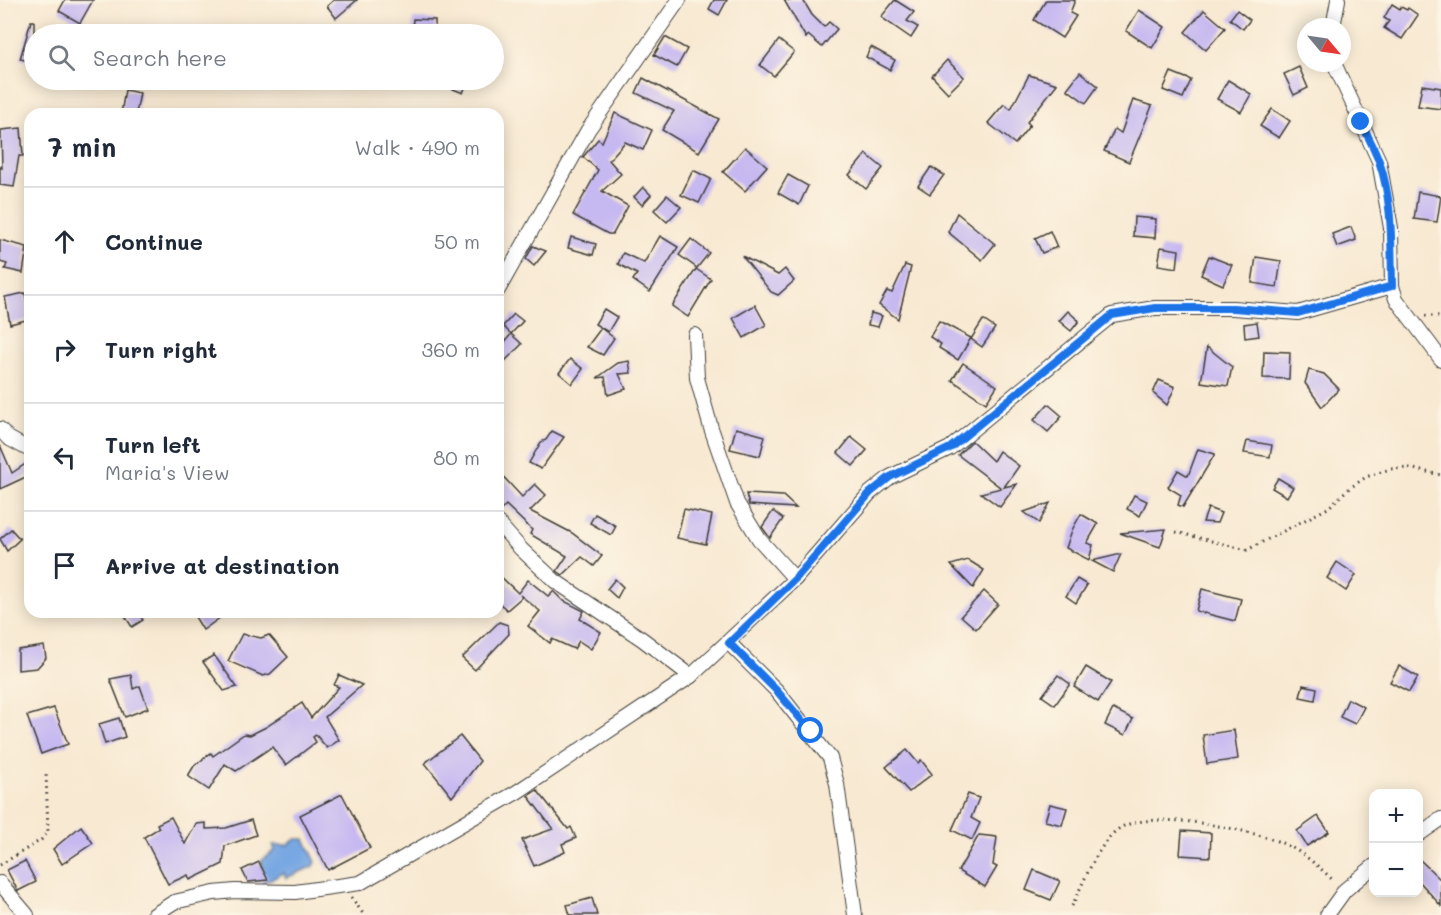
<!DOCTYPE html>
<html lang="en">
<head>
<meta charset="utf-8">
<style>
	:root { --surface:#fff; --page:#f6f6f7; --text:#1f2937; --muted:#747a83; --line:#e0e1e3 }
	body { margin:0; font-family:Mali,sans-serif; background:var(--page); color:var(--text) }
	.controls { position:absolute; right:18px; bottom:18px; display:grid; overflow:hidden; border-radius:12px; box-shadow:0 3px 15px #0003 }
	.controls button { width:54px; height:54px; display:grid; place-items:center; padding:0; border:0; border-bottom:2px solid var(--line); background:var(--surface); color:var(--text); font:30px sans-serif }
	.compass { position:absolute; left:1297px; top:18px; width:54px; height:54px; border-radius:50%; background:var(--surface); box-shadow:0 3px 15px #0003; rotate:119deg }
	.stop { position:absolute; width:18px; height:18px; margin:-14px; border:4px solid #1a73e8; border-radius:50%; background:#fff }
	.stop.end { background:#1a73e8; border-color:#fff; box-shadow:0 2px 6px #0008 }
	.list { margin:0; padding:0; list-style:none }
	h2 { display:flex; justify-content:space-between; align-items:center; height:78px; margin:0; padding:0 24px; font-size:26px }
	h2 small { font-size:20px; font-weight:400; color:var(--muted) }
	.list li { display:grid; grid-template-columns:39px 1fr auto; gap:18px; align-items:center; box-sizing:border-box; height:108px; padding:0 24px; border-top:2px solid var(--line) }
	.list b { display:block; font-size:22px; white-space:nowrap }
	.list p { margin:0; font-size:20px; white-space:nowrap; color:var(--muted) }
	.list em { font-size:20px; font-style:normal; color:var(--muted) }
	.icon { flex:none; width:33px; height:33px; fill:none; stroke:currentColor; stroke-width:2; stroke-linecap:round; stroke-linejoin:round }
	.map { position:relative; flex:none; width:1441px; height:915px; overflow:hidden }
	.search { position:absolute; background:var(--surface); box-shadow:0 3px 15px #0003; left:24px; top:24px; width:480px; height:66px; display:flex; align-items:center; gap:15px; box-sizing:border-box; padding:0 21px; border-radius:33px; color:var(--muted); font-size:22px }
	.panel { position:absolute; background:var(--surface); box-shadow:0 3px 15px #0003; left:24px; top:108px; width:480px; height:510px; border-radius:18px }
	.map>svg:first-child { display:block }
	.water { fill:#78a7e2; stroke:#4a627f; stroke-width:1.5 }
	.building { fill:#c6b8f1 }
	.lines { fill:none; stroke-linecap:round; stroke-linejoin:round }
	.minor-casing { stroke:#3d3b37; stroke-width:16 }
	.path { stroke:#3d3b37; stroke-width:3; stroke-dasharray:1.5 4.5; stroke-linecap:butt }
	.minor { stroke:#fff; stroke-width:14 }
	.route { stroke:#1a73e8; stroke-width:8 }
</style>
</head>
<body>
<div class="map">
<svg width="1441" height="915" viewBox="0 0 1441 915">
	<rect width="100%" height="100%" fill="#fcf5e5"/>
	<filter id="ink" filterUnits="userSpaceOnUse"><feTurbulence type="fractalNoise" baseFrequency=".0167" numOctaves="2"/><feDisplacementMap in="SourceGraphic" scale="12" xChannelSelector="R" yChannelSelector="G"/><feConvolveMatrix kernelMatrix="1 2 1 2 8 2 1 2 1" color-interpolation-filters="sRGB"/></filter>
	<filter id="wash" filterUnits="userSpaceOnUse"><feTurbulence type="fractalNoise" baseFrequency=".008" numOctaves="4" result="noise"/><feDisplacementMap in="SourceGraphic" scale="24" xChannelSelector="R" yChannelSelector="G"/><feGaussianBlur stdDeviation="1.35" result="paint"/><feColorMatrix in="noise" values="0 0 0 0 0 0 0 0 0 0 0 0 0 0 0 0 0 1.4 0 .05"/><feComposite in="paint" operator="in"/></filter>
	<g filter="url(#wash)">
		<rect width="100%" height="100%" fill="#f8e9d2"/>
		<polygon class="water" points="296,839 305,839 316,862 314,866 286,878 284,873 263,883 262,860 275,850 273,845 287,845"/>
		<g id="blocks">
			<g class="building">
				<polygon points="65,0 93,0 80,23 59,11"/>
				<polygon points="334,0 357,0 336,18 327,6"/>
				<polygon points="714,0 727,0 719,15 709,9"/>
				<polygon points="784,0 803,0 812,15 824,27 829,22 837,29 822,47 808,35 806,38"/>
				<polygon points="895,0 914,12 907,21 918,27 911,38 881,17"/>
				<polygon points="1046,0 1075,0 1070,13 1076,16 1062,38 1034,20"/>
				<polygon points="1392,4 1400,9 1401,7 1407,10 1408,8 1418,15 1402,39 1384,28 1389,21 1384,18"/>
				<polygon points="1139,10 1165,27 1152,48 1126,31"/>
				<polygon points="1204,10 1225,28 1206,50 1185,32"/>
				<polygon points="1237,10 1250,20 1243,29 1230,19"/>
				<polygon points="413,19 435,20 435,34 412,34"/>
				<polygon points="31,21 34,21 34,62 20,59"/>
				<polygon points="665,37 687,49 677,67 654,55"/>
				<polygon points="779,40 794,52 774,76 760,65"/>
				<polygon points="871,47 895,60 890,70 866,57"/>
				<polygon points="947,60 964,77 948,93 932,76"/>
				<polygon points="1299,67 1308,88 1294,95 1284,74"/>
				<polygon points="1080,72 1098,86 1086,103 1067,89"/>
				<polygon points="1171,72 1191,80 1183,98 1163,90"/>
				<polygon points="1029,75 1057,84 1027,122 1030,125 1015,144 988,123 1004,104 1011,109"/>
				<polygon points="643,78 719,119 699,152 662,130 674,111 636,93"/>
				<polygon points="431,80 468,80 463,93"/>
				<polygon points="1228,80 1251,94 1241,112 1217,99"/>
				<polygon points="1422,85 1441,88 1441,109 1418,106"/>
				<polygon points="125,90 140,93 136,114 121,114"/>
				<polygon points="1133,100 1152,106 1129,162 1104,151 1115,129 1121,133"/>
				<polygon points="1272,109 1290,121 1279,138 1260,126"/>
				<polygon points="615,113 652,130 643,150 625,142 609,160 621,174 602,191 628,206 613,234 608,234 573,215 598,170 583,157 598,139 602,142"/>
				<polygon points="21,128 23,156 19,156 14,187 0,185 0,167 2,168 1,130"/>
				<polygon points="745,147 767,166 745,191 723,172"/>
				<polygon points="866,154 883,168 866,189 849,175"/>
				<polygon points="931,167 944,175 930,194 918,186"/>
				<polygon points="693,170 711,179 699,203 681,195"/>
				<polygon points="788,175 808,186 799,205 778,193"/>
				<polygon points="643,187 651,195 642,205 634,197"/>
				<polygon points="1418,192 1441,196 1437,222 1414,219"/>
				<polygon points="667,195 681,207 667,222 654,210"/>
				<polygon points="957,213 995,244 982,260 948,232"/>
				<polygon points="1134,217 1156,219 1155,238 1133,236"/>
				<polygon points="1351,227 1356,240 1337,247 1332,234"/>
				<polygon points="1050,231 1057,247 1042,253 1035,238"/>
				<polygon points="660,236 678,247 650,292 633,280 637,274 618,264 623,253 644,263"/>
				<polygon points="571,237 596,244 593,255 568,248"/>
				<polygon points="691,239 709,253 697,268 679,255"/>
				<polygon points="0,240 27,247 23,273 5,269 7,264 0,262"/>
				<polygon points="533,246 546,251 534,266 526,259"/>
				<polygon points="1161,247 1179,250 1177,268 1158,265"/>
				<polygon points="742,256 778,275 785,269 794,281 778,295 771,292"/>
				<polygon points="1209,256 1232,265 1223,285 1201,275"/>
				<polygon points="1256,257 1281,261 1277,287 1252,283"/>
				<polygon points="905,265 911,267 898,319 879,305 887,291 892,293"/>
				<polygon points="696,269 711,279 688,317 672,306"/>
				<polygon points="25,293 30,319 10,324 5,297"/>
				<polygon points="755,305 766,325 744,338 733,318"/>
				<polygon points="604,309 617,317 608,332 595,324"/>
				<polygon points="1068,311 1079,321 1071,331 1059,321"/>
				<polygon points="871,313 882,316 878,327 868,325"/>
				<polygon points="514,314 523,321 511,334 503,326"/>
				<polygon points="983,320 995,328 982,347 971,339"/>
				<polygon points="939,321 971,338 958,360 939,348 941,344 930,337"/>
				<polygon points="1257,322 1259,336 1245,338 1244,324"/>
				<polygon points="601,328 614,338 603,355 587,347"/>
				<polygon points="511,334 522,344 505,361 498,355 498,351"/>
				<polygon points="1207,347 1232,367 1228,386 1201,382"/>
				<polygon points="1264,351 1290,352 1289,379 1263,378"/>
				<polygon points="570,359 583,369 572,384 559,373"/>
				<polygon points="629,361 631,373 619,374 626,389 608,395 605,377 597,378 618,363"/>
				<polygon points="963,363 997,386 986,403 952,380"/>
				<polygon points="1309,370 1324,374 1339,389 1322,407 1305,383"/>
				<polygon points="1159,380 1175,387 1167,405 1153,393"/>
				<polygon points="1048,404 1062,416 1048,432 1034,420"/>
				<polygon points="736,428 765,436 760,456 730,449"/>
				<polygon points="552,431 564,437 541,469 529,463 541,442 546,440"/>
				<polygon points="851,437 867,450 853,466 838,453"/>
				<polygon points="972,441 993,461 999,451 1019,466 1004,487 1017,484 1000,507 981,493 1001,488 958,455"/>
				<polygon points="1247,441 1272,445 1270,457 1244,453"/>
				<polygon points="0,445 12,473 30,461 30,475 0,489"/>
				<polygon points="1198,449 1215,454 1183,507 1178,505 1181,495 1168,487 1178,470 1188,476"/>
				<polygon points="498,471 522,497 535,484 546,495 530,511 572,533 602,556 594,566 582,557 563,575 557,571 567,556 530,534 532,530 506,505 498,513"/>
				<polygon points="1278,478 1293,487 1287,497 1272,488"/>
				<polygon points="746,494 783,496 796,508 749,505"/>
				<polygon points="1134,495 1147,501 1140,516 1127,509"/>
				<polygon points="1050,503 1039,523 1024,512"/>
				<polygon points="1208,508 1221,513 1217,523 1203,522"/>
				<polygon points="684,509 712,515 706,544 677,538"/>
				<polygon points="773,511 783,519 770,538 762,527"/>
				<polygon points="595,514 616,526 611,535 590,523"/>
				<polygon points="1081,514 1098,524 1087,543 1093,545 1089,560 1066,548 1072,530"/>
				<polygon points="11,529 20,539 7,551 0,539"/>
				<polygon points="1166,529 1160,547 1120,533"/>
				<polygon points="1121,554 1113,572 1092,561"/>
				<polygon points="968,560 984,570 973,588 951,565"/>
				<polygon points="1337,562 1356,575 1346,591 1327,578"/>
				<polygon points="498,574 518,593 528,580 548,596 553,591 562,600 584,611 580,619 601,632 591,649 579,641 574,649 552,639 550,643 528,626 540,611 520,595 522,597 507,610 498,602"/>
				<polygon points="615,579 623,587 617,598 607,589"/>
				<polygon points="1077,579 1087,585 1076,603 1066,596"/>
				<polygon points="1202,589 1241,599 1235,621 1196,611"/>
				<polygon points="984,591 998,604 976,629 961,616"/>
				<polygon points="131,612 138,612 143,620 132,627 125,616"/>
				<polygon points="192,612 228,612 203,630"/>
				<polygon points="499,622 508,625 509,634 475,670 462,658"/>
				<polygon points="242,634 261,638 269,635 288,657 270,674 263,676 228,661"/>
				<polygon points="44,646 46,658 37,668 18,670 18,650"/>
				<polygon points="214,655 237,687 224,691 203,662"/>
				<polygon points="1399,666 1418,677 1409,692 1390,682"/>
				<polygon points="1086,667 1111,682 1098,702 1074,687"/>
				<polygon points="131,675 133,689 140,686 148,708 125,717 110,679"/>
				<polygon points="339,675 362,685 325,717 339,740 327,748 316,735 313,737 316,742 286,765 272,747 236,771 225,764 209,790 188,776 194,766 211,753 213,756 244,734 250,735 266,727 302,703 311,718 339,687 334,685"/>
				<polygon points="1058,675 1070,684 1055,705 1042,696"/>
				<polygon points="1303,685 1317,688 1315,700 1300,697"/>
				<polygon points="1348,699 1364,707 1355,724 1340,717"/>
				<polygon points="54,708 68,744 41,754 27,716"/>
				<polygon points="1113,709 1133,719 1125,735 1105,725"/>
				<polygon points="119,718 125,737 105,744 99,724"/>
				<polygon points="1234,730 1238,759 1207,764 1203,735"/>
				<polygon points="460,736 480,761 452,797 425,763"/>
				<polygon points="907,750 918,763 921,760 932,774 909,792 886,767"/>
				<polygon points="537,790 568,829 571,827 576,838 562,844 565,852 534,866 522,840 553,829 528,796"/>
				<polygon points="342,794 370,848 328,870 300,815"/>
				<polygon points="968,794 979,798 971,818 980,823 972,840 952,830"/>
				<polygon points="1050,804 1067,808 1062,825 1045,821"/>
				<polygon points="1318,816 1329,832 1307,846 1297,831"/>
				<polygon points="171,817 185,844 196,824 206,823 206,829 226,828 251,820 256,835 225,846 223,864 190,880 188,875 168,884 144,837 159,828 157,824"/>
				<polygon points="81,826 93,843 62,864 53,849"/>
				<polygon points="1182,831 1211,833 1210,857 1180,855"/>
				<polygon points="979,835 997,837 993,865 997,867 985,887 958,871"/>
				<polygon points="1419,859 1441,880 1441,906 1419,881"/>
				<polygon points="25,861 36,882 18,891 7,870"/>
				<polygon points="259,862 268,880 248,882 242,870"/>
				<polygon points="1034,870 1060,881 1051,900 1026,890"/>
				<polygon points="592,898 597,915 570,915 567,905"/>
			</g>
		</g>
	</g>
	<g filter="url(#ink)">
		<use href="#blocks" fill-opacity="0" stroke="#3d3b37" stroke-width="1.5"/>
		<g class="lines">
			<defs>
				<g id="minor">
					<polyline points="1333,27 1338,0"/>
					<polyline points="1334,63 1379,161 1391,228 1392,286 1396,299 1441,359"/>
					<polyline points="498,290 588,130 679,0"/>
					<polyline points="695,335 697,378 711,428 737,503 759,539 795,579"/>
					<polyline points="0,429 8,438 30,450"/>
					<polyline points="498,523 521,549 555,581 642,639 691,676"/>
					<polyline points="729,643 777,691 830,758 837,784 855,915"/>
					<polyline points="1418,835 1441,819"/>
					<polyline points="0,883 27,915"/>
					<polyline points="154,915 174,902 214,893 235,891 295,892 360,883 517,792 691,676 795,579 870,493 890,477 950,448 1112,315 1155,308 1233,308 1298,313 1392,286"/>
					<polyline points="1327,915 1345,890 1374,866"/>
				</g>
			</defs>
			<use href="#minor" class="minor-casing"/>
			<g class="path">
				<polyline points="1425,316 1441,316"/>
				<polyline points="1176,532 1247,550 1328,508 1347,490 1366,477 1390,469 1409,468 1441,475"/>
				<polyline points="0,865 41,840 48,832 46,772"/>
				<polyline points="351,897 364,915"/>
				<path d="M1072,906C1083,884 1099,841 1120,828C1151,809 1249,829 1282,843C1302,851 1319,867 1334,881"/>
			</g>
			<use href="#minor" class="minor"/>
		</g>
	</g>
	<g class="lines" filter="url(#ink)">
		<path class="route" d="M811,731L777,691L729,643L795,579L870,493L890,477L950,448L1112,315L1155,308H1233L1298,313L1392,286C1391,244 1393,201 1379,161C1374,147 1367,135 1361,122"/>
	</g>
</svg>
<div class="controls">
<button>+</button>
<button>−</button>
</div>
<svg class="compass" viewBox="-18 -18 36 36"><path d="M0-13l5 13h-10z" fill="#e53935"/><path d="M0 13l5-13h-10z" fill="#747a83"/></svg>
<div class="stop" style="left:811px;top:731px"></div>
<div class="stop end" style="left:1361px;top:122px"></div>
<div class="search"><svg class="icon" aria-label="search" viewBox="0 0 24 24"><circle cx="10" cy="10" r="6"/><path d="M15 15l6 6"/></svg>Search here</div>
<section class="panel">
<h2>7 min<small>Walk · 490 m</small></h2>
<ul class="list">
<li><svg class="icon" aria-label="ahead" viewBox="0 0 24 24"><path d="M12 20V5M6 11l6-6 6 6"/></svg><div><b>Continue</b></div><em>50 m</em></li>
<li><svg class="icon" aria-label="right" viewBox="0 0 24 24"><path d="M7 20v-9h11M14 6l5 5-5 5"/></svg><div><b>Turn right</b></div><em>360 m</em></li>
<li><svg class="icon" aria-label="left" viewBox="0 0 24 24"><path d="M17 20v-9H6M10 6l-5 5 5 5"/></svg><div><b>Turn left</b><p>Maria's View</p></div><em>80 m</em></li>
<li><svg class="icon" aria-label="arrive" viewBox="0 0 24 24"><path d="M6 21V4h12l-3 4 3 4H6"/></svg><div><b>Arrive at destination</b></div></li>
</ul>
</section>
</div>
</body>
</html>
